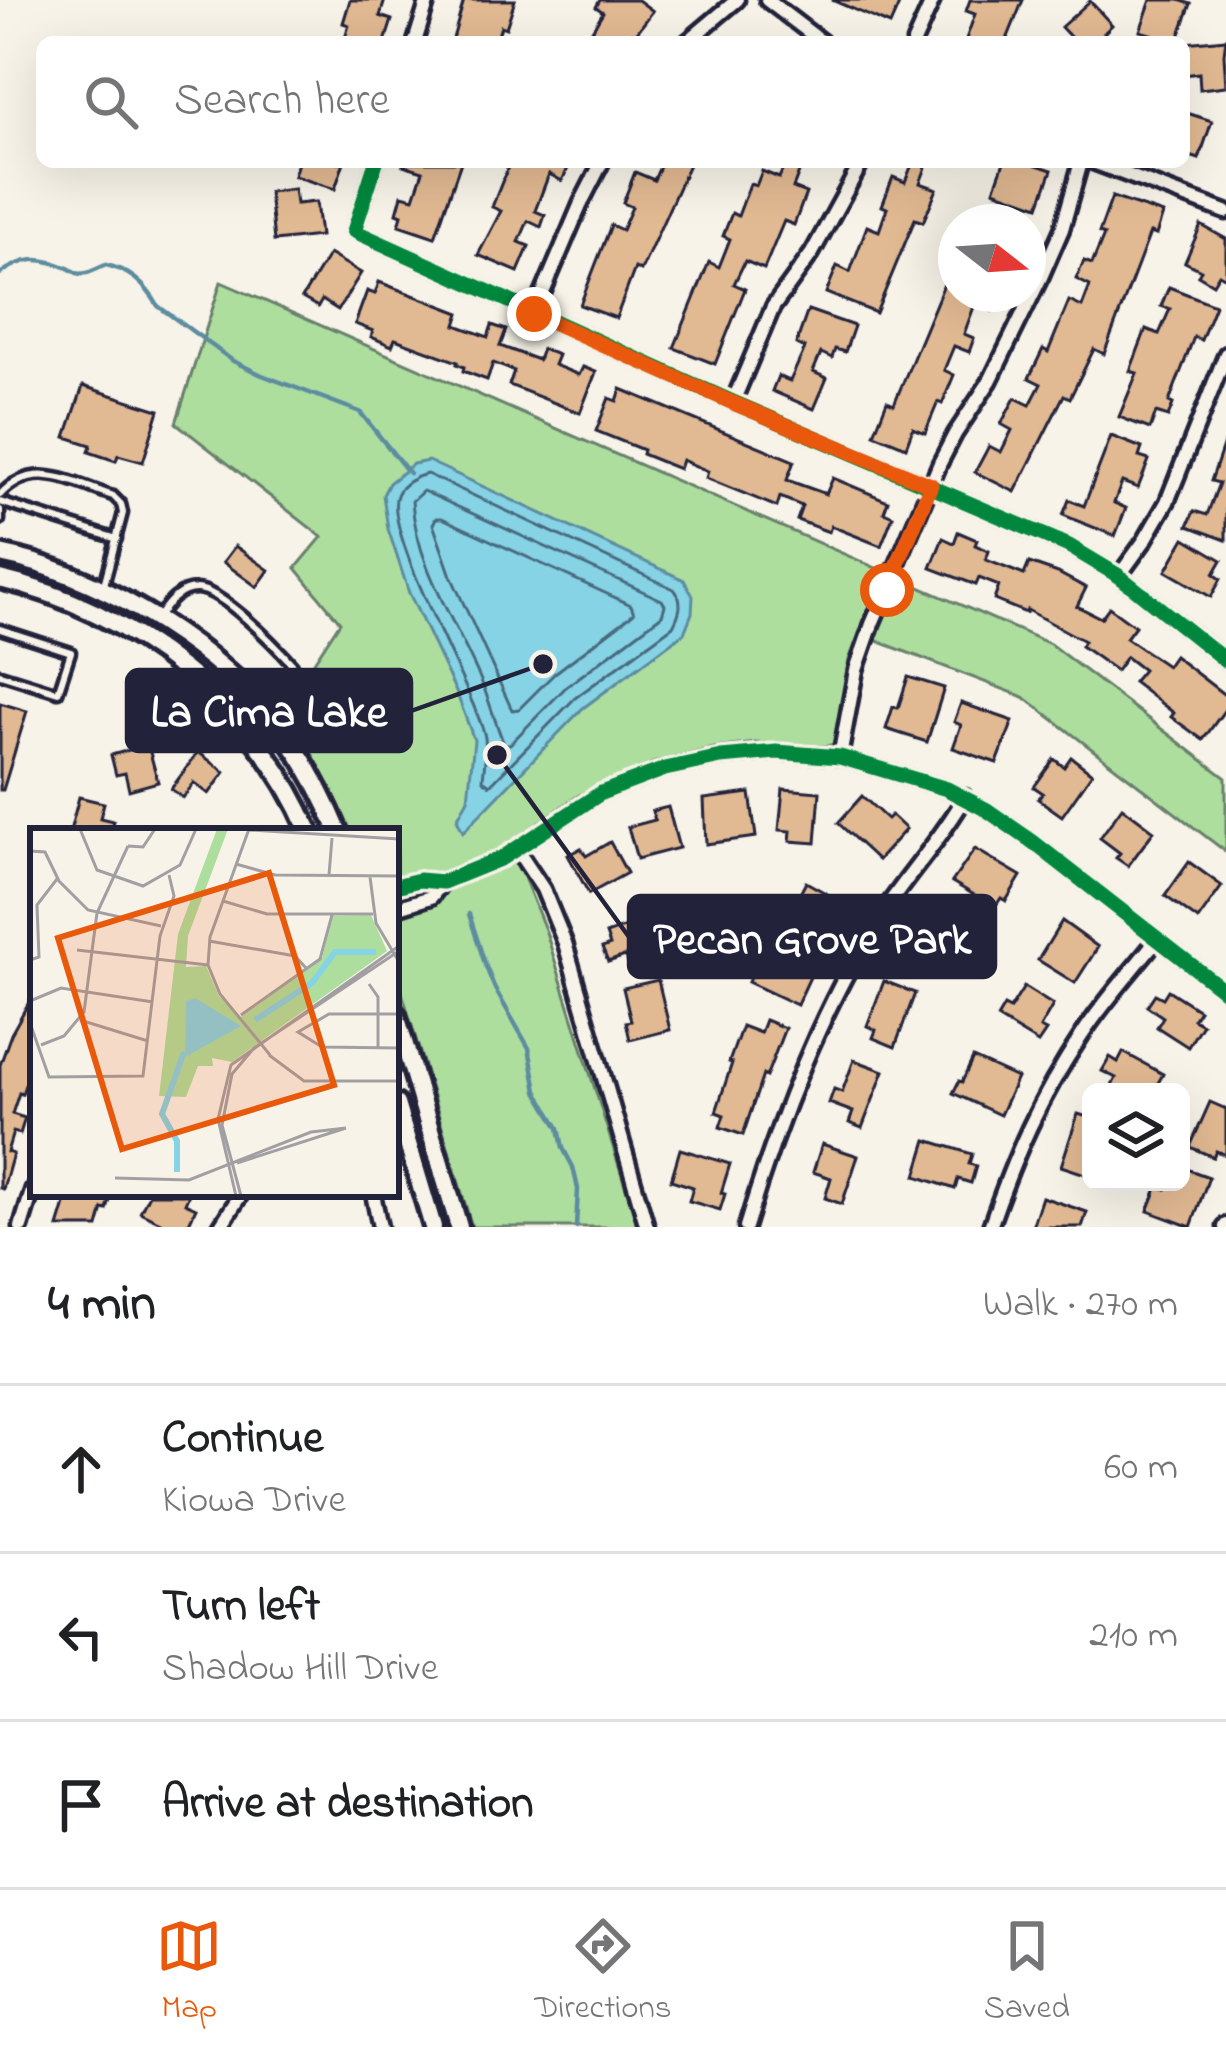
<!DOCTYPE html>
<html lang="en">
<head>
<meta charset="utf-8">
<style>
	:root { --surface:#fff; --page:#f6f6f6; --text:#202124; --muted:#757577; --line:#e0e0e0; --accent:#ea580c }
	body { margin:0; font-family:"Indie Flower",sans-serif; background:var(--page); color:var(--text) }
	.controls { position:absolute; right:36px; bottom:36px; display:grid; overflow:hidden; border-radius:18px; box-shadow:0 12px 48px #0002 }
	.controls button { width:108px; height:108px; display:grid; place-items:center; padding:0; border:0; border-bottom:3px solid var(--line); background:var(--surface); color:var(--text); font:60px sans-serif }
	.compass { position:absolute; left:938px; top:204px; width:108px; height:108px; border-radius:50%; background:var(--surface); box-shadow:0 12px 48px #0002; rotate:107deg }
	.stop { position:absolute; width:36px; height:36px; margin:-27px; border:9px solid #ea580c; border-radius:50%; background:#fff }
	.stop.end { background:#ea580c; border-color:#fff; box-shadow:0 3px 12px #0008 }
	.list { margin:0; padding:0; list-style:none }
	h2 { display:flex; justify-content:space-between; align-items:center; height:156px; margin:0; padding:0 48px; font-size:51px }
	h2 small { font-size:39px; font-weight:400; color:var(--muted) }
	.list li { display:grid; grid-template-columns:78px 1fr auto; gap:36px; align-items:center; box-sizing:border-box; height:168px; padding:0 48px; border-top:3px solid var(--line) }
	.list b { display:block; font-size:45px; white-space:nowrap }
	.list p { margin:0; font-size:39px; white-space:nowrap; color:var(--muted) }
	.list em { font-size:39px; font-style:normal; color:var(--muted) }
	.icon { flex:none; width:66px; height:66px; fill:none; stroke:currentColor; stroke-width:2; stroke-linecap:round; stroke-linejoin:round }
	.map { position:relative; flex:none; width:1226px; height:1227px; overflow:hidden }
	.search { position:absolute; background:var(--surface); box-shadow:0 12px 48px #0002; left:36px; right:36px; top:36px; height:132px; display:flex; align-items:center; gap:30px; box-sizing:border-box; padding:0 42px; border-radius:18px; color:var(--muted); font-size:45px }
	.sheet { height:660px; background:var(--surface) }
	nav { display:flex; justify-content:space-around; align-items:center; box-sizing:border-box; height:168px; border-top:3px solid var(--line); background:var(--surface); font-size:33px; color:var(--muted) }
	nav a { display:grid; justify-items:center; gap:6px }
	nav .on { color:var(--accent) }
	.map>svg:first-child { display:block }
	.green { fill:#adde9e; stroke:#68806c; stroke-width:3 }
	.water { fill:#85d3e4; stroke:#5d8ca0; stroke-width:3 }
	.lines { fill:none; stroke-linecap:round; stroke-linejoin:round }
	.shore { stroke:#4a697f; stroke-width:3 }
	.stream { stroke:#5d8ca0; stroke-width:4.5 }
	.building { fill:#e1b992; stroke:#22223b; stroke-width:3 }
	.lane-casing { stroke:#22223b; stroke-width:15 }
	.street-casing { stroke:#22223b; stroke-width:21 }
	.secondary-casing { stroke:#22223b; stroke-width:26 }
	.lane { stroke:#f7f3e8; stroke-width:6 }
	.street { stroke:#f7f3e8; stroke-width:12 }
	.secondary { stroke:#f7f3e8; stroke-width:16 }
	.cycleway-casing { stroke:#f7f3e8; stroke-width:22 }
	.cycleway { stroke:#00873e; stroke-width:15 }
	.route { stroke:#ea580c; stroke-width:15 }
	.inset-river { fill:none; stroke:#85d3e4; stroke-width:6 }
	.inset-road { fill:none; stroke:#a29fa3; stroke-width:3 }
	.view { fill:#e8590c; fill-opacity:0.15; stroke:#e8590c; stroke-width:6 }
	.inset-edge { fill:none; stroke:#22223b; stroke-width:6 }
	.leader { fill:none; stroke:#22223b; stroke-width:4.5 }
	.callout-dot { fill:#22223b; stroke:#f7f3e8; stroke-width:4.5 }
	.callout { fill:#22223b; stroke:#22223b; stroke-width:4.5 }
	.callout-label { font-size:45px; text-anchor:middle; font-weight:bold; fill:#fff }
</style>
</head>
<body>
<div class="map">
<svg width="1226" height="1227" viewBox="0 0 1226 1227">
	<rect width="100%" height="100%" fill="#f7f3e8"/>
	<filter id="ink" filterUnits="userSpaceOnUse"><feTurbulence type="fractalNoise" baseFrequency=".00833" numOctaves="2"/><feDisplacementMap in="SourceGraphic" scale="24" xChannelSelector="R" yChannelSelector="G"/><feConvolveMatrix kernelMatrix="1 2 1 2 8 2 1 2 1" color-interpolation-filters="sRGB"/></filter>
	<g filter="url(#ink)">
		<polygon class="green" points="221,282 1050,644 1226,778 1226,852 1024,697 859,634 849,660 835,744 826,746 755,743 714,748 655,762 579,795 505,845 523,875 546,932 638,1227 472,1227 396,972 396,831 350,831 318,769 287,725 284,708 340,622 296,568 322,537 176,423"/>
		<polygon class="water" points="428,461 684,580 693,596 692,613 684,633 583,708 463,832 457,819 468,799 474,740 457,694 409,593 388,529 383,495 389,483 413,464"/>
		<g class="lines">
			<g class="shore">
				<path d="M427,474L674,589C684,601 680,613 673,626L575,698L490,785L483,780C484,765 488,747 484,733C471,686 383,532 397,495C401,484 417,476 427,474Z"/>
				<path d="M423,491L662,600L665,605L662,615L566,687L510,744H504C496,725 490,703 482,683C457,624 416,566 412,501Z"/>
				<polygon points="436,518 442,518 631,605 634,613 555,673 519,709 512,710 451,576 433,524"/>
			</g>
			<g class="stream">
				<path d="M0,274C24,257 40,256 68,268C78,273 76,275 87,273C89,273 103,266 106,265C129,270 146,285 158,306L233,361L262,375L360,412L409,473"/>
				<polyline points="469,914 486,967 495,989 529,1048 537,1091 559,1128 563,1148 573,1167 578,1189 576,1227"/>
			</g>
		</g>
		<g class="building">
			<polygon points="350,0 385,0 380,16 392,20 385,42 344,42 349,25 343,23"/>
			<polygon points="464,0 515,0 506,28 501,26 496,42 452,42"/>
			<polygon points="600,0 638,0 653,11 635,35 632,33 626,42 585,42 603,12 596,7"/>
			<polygon points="832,0 901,0 890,25"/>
			<polygon points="970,0 1023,0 1006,42 965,42 975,14 966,11"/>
			<polygon points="1151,0 1179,0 1191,4 1177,42 1140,31"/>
			<polygon points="1090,1 1112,25 1104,33 1112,42 1075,42 1061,27"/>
			<polygon points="1226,39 1224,54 1226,86 1200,89 1199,73 1184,75 1184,43"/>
			<polygon points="1184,112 1212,121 1199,159 1184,154"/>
			<polygon points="298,162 344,162 335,189 294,176"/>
			<polygon points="404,162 461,162 435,237 399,225 402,215 397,213 402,195 414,198 423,171 403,165"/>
			<polygon points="510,162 571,162 562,181 549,174 535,211 545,215 541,227 528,221 519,242 529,246 518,272 478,255 501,211 492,207"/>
			<polygon points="662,162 690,162 641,271 635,268 616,318 580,305 611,225 622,230 632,207 623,203 635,172 654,180"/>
			<polygon points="786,162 803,162 793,188 806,193 794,225 784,221 764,269 745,261 734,284 745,289 715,364 674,348 709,262 719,267 730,239 723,236 732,213 738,216 750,184 756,186 762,171 779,178"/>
			<polygon points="913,162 928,162 920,183 937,189 923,222 915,219 876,313 826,293 837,266 850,272 867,226 879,231 887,208 882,206 893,177 905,182"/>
			<polygon points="1004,162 1028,162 1052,170 1039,206 994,190"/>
			<polygon points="294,189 296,204 316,202 320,236 274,241 269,192"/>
			<polygon points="1112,197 1163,214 1156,235 1150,233 1104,354 1094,349 1070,398 1064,395 1015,492 975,472 989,446 1001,452 1012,430 1001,424 1015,398 1030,405 1041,384 1029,378 1043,349 1048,352 1069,301 1082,307 1090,286 1076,279 1084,261 1092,264 1104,235 1099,233"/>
			<polygon points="1201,225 1226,239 1226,278 1219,274 1213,284 1198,275 1201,270 1185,262"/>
			<polygon points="329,254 361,273 338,310 322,300 318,307 302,298"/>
			<polygon points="947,277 956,281 956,294 999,294 992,311 975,304 964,334 974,338 969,352 954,346 944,370 954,375 942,404 938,402 925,433 913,428 906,447 874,434 887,401 894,404"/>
			<polygon points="379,282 460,313 456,325 488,337 492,325 506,330 500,346 538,360 542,349 558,355 554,365 579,375 583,367 596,372 580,413 509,385 514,371 493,363 487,380 463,371 464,367 457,364 458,362 395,339 392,346 371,337 373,331 355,324 367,291 375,294"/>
			<polygon points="1169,287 1215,305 1201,340 1194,337 1169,402 1173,404 1168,417 1156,413 1150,429 1119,417 1137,373 1130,371 1146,329 1159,334 1170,309 1161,306"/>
			<polygon points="808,310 854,326 845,352 835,349 832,358 821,353 813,372 827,378 814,409 772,391 778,376 790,381 805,348 796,344"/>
			<polygon points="83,386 159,410 143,462 118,455 116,461 89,452 91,445 66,437"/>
			<polygon points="621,389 794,461 787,480 826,494 833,478 888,501 884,512 893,516 881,546 831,526 829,532 797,520 802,506 780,497 777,507 706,478 708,471 682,460 679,469 642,454 643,450 596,431 609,398 617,401"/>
			<polygon points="1111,436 1142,448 1139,457 1149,460 1138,488 1122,482 1114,503 1126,508 1115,536 1063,515 1069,500 1084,506"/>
			<polygon points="1224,443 1226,443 1226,540 1188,526 1194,511 1207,515 1219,483 1211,481"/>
			<polygon points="958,532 977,540 975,545 989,551 986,560 1024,575 1029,563 1058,573 1086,588 1077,606 1101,618 1109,607 1135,626 1126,638 1167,666 1174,656 1226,696 1226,708 1203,740 1171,717 1174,713 1133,682 1143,670 1126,657 1116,671 1081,646 1084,641 1027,610 1026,613 994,600 999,586 979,578 976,585 931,568 943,538 954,543"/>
			<polygon points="1185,538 1222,560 1214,574 1221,579 1211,597 1166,571"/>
			<polygon points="235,546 269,570 257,587 223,562"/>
			<polygon points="908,677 944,688 927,742 886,729 893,707 898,708"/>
			<polygon points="0,703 27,711 3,790 0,790"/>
			<polygon points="961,703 1013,721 997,763 953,748 961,725 954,722"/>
			<polygon points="148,745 158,782 129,790 125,773 116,775 111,755"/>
			<polygon points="198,752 225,772 209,794 194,783 183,798 171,789"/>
			<polygon points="1071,757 1092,773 1062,816 1038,799 1043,793 1034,787 1054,759 1064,767"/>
			<polygon points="783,789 820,792 816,843 790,841 791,831 779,830"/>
			<polygon points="750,793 756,837 706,844 704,799"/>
			<polygon points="862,796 887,819 891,815 906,829 878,860 838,823"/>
			<polygon points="79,797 104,803 100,818 113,821 110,831 70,831"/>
			<polygon points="668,807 679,848 637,859 628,827 655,820 652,811"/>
			<polygon points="1122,807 1154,831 1128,866 1116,858 1120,853 1100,838"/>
			<polygon points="610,842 627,873 589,894 568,855 581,848 586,856"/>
			<polygon points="975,849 1021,876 1006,901 1001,898 995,907 952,882"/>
			<polygon points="1189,862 1222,886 1198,920 1165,896"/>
			<polygon points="806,882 849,906 830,942 787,918"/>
			<polygon points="651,918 663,952 629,965 625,956 608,962 602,948 610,945 606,934"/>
			<polygon points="1062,921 1098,947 1075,983 1038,960"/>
			<polygon points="766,941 816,964 797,1005 748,982"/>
			<polygon points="658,980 670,1030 630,1040 626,1022 631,1021 623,988"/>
			<polygon points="884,981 915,993 895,1047 873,1038 876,1030 867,1026"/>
			<polygon points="1024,987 1053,1005 1040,1028 1046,1031 1038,1043 997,1018 1004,1006 1010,1009"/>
			<polygon points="1168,990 1199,1010 1193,1019 1202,1024 1188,1047 1157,1027 1163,1017 1147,1006 1155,994 1163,998"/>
			<polygon points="33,995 33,1088 25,1085 22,1094 19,1093 12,1114 25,1118 20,1134 13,1132 7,1152 13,1154 3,1189 0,1188 0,1065 11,1034"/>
			<polygon points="765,1020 785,1028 766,1077 763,1075 743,1135 720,1127 724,1115 716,1112 732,1063 729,1062 742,1026 760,1033"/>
			<polygon points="1123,1052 1163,1074 1153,1092 1118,1092 1111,1088 1116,1078 1102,1071 1110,1057 1118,1062"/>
			<polygon points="973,1058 1017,1078 1000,1115 953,1093 959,1081 962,1082"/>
			<polygon points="854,1060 884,1071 862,1128 849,1123 853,1112 829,1103 834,1089 842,1092"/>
			<polygon points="1210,1102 1226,1109 1226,1155 1216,1151 1213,1157 1190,1147"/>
			<polygon points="1078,1114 1091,1118 1091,1176 1061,1166"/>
			<polygon points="927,1140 972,1154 969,1164 976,1166 971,1183 958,1179 955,1189 916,1176"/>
			<polygon points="822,1144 858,1156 842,1204 825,1198 831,1178 813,1172"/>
			<polygon points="680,1149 730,1164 721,1193 725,1194 720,1210 689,1201 693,1187 671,1180"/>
			<polygon points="1181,1167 1209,1177 1191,1227 1148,1211 1158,1186 1166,1189 1168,1182 1181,1182"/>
			<polygon points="68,1194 112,1194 107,1210 103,1209 98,1227 58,1227"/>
			<polygon points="149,1194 189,1194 185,1203 196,1208 187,1227 171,1227 140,1212"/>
			<polygon points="1042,1197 1087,1212 1082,1227 1032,1227"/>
		</g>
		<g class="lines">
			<defs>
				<g id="lane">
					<path d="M0,495C34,458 73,483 113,496L121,504L123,513L104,585"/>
					<polyline points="0,502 117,539"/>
					<polyline points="0,510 0,520"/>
					<path d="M159,616C168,603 179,589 196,589C220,588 276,646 293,665C293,686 286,696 271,711"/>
					<polyline points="0,629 71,652 58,692 0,674"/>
				</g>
				<g id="street">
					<polyline points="767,0 822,42"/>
					<polyline points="415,42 428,0"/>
					<polyline points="687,42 737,0"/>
					<polyline points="914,42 933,0"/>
					<polyline points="376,162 354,231 733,402 1069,546 1119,576 1226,661"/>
					<polyline points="1093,162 1226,212"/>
					<polyline points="534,314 581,203 602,162"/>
					<polyline points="733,402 773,307 812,253 862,162"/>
					<polyline points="1119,576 1145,540 1167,502 1226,354"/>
					<polyline points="840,757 856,670 872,624 940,463 955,434 990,381 1041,277 1062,229 1081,162"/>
					<polyline points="517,850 543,889 565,943 647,1227"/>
					<polyline points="396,886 419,880 443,882 502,858 601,793 665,769 721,757 777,752 840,757 947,789 987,810 1033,842 1226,992"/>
					<polyline points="396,908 431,897 443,882"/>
					<polyline points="373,1194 380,1227"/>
					<polyline points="21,1227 33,1188"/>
					<polyline points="220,1227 241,1194"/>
					<path d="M746,1227C777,1123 824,1001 884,911C910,872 942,838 965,797"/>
					<path d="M990,1227C1015,1155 1039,1099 1082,1035C1104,1001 1132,971 1157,939"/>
					<polyline points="1225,1227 1226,1225"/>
				</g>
				<g id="secondary">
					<path d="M0,554C96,573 203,639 267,712C297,746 321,790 338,831"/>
					<path d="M0,579C132,610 255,705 309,831"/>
					<polyline points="396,1015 459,1227"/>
					<polyline points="396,1104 433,1227"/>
				</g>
			</defs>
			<use href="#lane" class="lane-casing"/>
			<use href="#street" class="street-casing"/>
			<use href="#secondary" class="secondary-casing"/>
			<use href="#lane" class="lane"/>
			<use href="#street" class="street"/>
			<use href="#secondary" class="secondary"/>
			<defs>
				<g id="cycleway">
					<polyline points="376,162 354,231 733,402 1069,546 1119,576 1226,661"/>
					<polyline points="396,886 419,880 443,882 502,858 601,793 665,769 721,757 777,752 840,757 947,789 987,810 1033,842 1226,992"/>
				</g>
			</defs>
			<use href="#cycleway" class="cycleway-casing"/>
			<use href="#cycleway" class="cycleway"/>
		</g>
	</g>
	<g class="lines" filter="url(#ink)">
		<polyline class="route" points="534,314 733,403 931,485 887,590"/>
	</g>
	<g transform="translate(30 828)">
		<rect width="369" height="369" fill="#f7f3e8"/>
		<path d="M187,1H198L158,108L156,139L176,138L189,168L211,189L292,130L303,88L341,87L357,123L202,234L182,230L183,238H168L156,269L129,268L148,106Z" fill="#adde9e"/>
		<path d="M165,170L211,198L155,229L156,173Z" fill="#85d3e4"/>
		<path class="inset-river" d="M225,192L282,155L305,124H346M147,344V313L132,286L154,224"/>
		<path class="inset-road" d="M50,1L67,42L113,58L150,37L166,1M219,1L180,109L178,137L190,166L240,227M219,2L369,11M98,18L113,19L125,1M0,23L15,24L29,53L58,82L131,98M206,36L245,47L369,48M299,47L302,10M340,49L346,95L369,134M193,73L237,86H343M179,113L265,128L276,140M47,122L178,137M0,132L9,129L7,77L27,51M339,156L348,169V220M0,173L31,160L123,174M369,186H299L268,204L292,219L369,220M211,187L290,131L302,87M50,192L118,213M0,195L19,249L113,248L130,108L144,68L139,47M11,217L34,208L54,184L67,85L98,18M239,227L274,253H369M207,335L316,300M85,350L159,352L281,304L316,300M206,368L188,291L201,237L369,118M211,368L192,297L202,246L224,220L369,123"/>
		<path class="view" d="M239,45L304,257L92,321L28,110Z"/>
		<rect width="369" height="369" class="inset-edge"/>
	</g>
	<path class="leader" d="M543 664L411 711M497 755L629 937"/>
	<g class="callout-dot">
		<circle cx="543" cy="664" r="12"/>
		<circle cx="497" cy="755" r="12"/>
	</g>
	<g class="callout">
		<rect x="127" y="670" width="284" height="81" rx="12"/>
		<rect x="629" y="896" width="366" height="81" rx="12"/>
	</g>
	<g class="callout-label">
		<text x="269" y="726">La Cima Lake</text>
		<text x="812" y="953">Pecan Grove Park</text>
	</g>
</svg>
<div class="controls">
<button><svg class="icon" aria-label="layers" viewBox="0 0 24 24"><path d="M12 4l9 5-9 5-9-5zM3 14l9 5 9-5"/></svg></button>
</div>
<svg class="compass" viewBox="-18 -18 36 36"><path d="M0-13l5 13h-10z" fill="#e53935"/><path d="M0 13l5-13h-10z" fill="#757577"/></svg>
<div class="stop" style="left:887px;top:590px"></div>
<div class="stop end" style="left:534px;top:314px"></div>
<div class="search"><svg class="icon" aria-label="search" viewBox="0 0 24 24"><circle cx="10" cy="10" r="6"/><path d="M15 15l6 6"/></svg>Search here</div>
</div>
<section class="sheet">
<h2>4 min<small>Walk · 270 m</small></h2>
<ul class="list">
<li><svg class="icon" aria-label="ahead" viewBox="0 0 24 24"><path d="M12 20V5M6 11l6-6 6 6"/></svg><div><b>Continue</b><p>Kiowa Drive</p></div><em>60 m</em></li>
<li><svg class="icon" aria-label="left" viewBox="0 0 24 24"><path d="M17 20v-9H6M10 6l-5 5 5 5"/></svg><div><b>Turn left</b><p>Shadow Hill Drive</p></div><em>210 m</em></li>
<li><svg class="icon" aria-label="arrive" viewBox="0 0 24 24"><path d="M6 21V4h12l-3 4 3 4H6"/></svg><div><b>Arrive at destination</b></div></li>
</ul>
</section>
<nav>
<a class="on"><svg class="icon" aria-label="map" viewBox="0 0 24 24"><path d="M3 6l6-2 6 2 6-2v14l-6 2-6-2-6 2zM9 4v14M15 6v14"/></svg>Map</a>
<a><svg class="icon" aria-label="directions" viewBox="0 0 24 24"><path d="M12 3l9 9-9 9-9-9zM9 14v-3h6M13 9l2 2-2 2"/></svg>Directions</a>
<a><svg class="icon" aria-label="saved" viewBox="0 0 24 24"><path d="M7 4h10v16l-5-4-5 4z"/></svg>Saved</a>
</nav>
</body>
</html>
